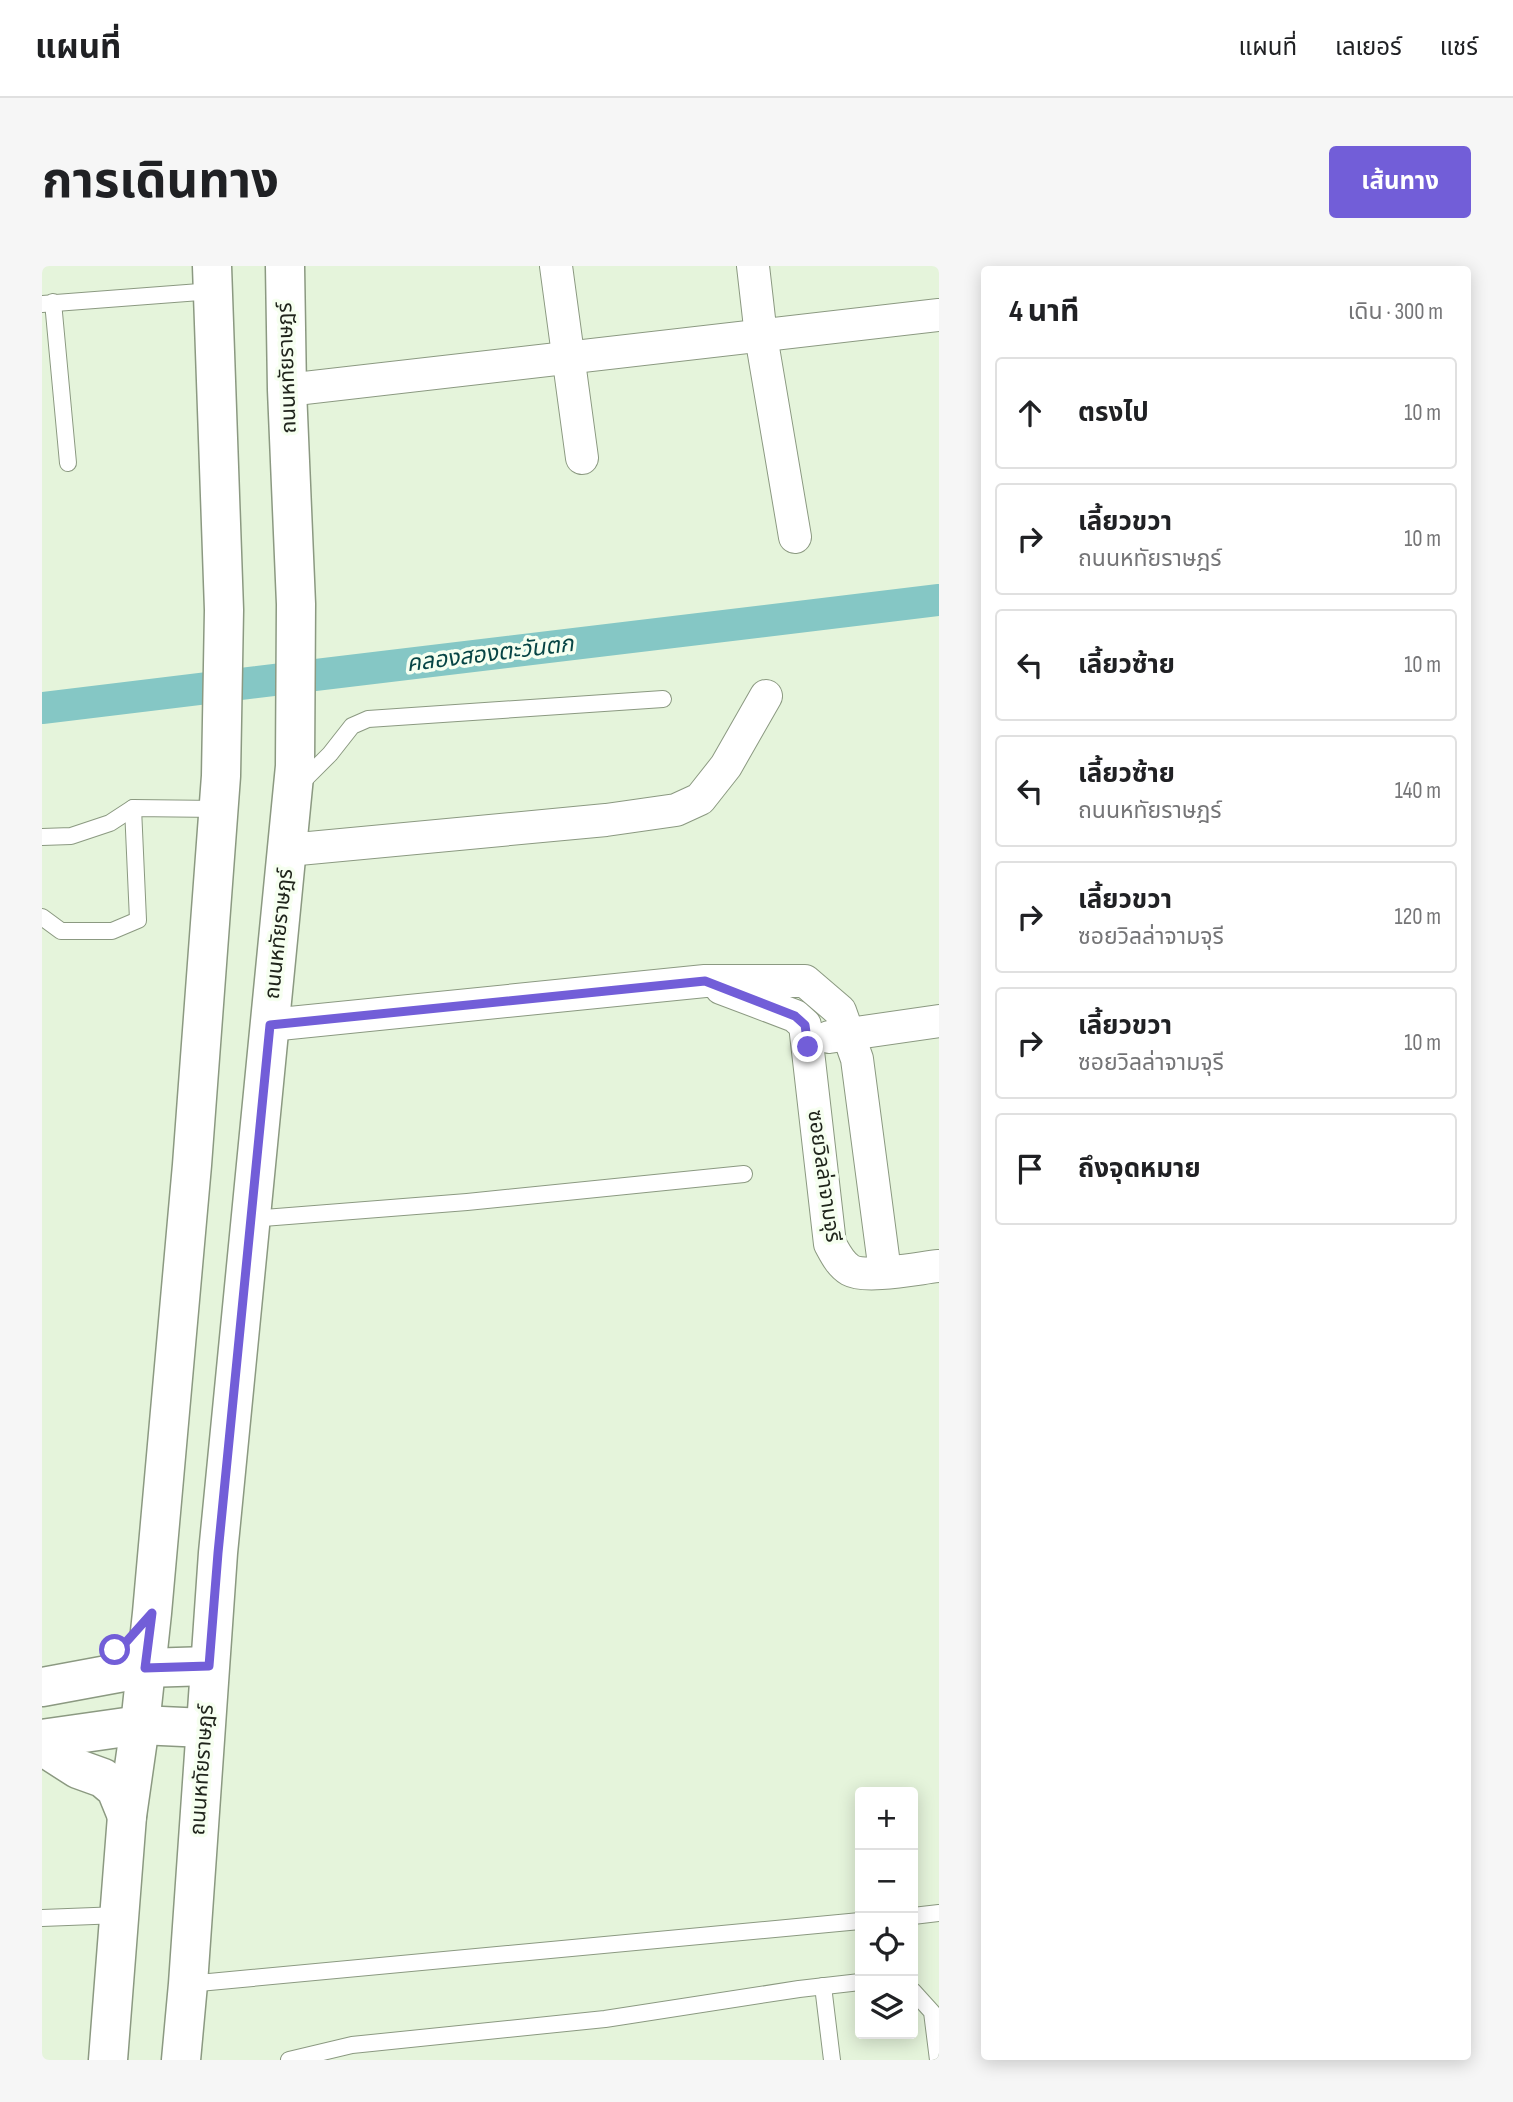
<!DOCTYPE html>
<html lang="th">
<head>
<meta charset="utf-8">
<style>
	:root { --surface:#fff; --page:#f6f6f6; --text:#202124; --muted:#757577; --line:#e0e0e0; --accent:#725ed8 }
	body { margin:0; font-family:"Sofia Sans Condensed","Noto Sans Thai",sans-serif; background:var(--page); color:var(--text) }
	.controls { position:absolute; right:21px; bottom:21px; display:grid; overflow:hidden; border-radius:7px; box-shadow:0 4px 18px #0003 }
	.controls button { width:63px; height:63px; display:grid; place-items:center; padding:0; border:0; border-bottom:2px solid var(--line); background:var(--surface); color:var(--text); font:35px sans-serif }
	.stop { position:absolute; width:21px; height:21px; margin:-16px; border:5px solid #725ed8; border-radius:50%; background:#fff }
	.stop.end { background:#725ed8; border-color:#fff; box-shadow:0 2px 7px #0008 }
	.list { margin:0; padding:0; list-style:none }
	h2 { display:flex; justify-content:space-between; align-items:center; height:91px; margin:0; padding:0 28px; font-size:30px }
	h2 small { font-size:23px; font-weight:400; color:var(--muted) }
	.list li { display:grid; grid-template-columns:46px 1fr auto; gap:21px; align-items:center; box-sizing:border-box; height:112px; margin:0 14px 14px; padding:0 14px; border:2px solid var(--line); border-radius:7px }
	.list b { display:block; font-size:26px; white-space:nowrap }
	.list p { margin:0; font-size:23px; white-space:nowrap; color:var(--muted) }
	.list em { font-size:23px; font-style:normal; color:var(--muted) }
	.icon { flex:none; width:38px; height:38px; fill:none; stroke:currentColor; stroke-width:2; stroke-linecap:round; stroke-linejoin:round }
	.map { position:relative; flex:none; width:897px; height:1794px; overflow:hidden; border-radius:7px }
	header { display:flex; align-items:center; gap:42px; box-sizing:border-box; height:98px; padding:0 35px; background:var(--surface); border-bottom:2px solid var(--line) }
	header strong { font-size:33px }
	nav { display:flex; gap:38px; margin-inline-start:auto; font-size:24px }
	.intro { display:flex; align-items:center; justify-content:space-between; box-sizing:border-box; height:168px; padding:0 42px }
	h1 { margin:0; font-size:49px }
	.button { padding:18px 32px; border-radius:7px; background:var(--accent); color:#fff; font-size:24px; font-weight:700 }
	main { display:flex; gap:42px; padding:0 42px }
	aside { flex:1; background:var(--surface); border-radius:7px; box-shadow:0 4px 18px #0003 }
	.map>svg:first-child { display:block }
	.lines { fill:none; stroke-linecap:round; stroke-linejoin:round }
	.canal { stroke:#85c7c5; stroke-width:32 }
	.lane-casing { stroke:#8b9981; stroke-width:18 }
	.street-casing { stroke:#8b9981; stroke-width:34 }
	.secondary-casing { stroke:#8b9981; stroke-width:41 }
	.lane { stroke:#fff; stroke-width:16 }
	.street { stroke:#fff; stroke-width:32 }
	.secondary { stroke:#fff; stroke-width:38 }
	.route { stroke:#725ed8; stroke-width:9 }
	.labels { text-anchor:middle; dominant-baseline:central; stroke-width:7; stroke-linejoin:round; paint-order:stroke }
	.street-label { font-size:21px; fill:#20251c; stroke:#f6fff0 }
	.water-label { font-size:23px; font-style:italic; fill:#074545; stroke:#f6fff0 }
</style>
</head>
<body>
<header>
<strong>แผนที่</strong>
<nav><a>แผนที่</a><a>เลเยอร์</a><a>แชร์</a></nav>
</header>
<div class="intro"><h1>การเดินทาง</h1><a class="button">เส้นทาง</a></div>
<main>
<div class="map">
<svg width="897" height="1794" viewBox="0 0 897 1794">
	<rect width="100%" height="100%" fill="#e5f4db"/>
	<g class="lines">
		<polyline class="canal" points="0,442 897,334"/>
		<defs>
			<g id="lane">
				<polyline points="11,36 26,197"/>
				<polyline points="0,38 171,25"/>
				<polyline points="257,519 288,488 310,460 326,453 621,433"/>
				<polyline points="0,571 29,570 68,557 91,542 176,543"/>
				<polyline points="0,651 19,665 70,665 96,654 91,542"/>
				<polyline points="210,953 425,936 702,908"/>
				<polyline points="871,1650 897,1647"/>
				<polyline points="0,1652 78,1649"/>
				<polyline points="146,1718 818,1655"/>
				<polyline points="781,1720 790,1794"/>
				<polyline points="871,1725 890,1746 896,1794"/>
				<polyline points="247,1794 310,1779 563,1753 757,1723 818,1716"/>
			</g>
			<g id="street">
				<polyline points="514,0 540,192"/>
				<polyline points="711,0 719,70 753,271"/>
				<polyline points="245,124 897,49"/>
				<polyline points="246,584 564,554 634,544 658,533 684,500 724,430"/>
				<path d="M679,722L753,750L763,759L788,978C793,987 798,998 808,1004C824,1013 877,1002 897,1000"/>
				<polyline points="228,759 663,715 763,715 798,745 815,793 843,1006"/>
				<polyline points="787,771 897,755"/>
			</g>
			<g id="secondary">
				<polyline points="0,1421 103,1402 167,1400"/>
				<polyline points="0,1473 98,1459 163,1462"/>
				<polyline points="0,1480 36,1503 61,1512 74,1523 85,1550"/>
				<polyline points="66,1794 85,1550 98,1459 110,1347 150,899 179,510 182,344 170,0"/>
				<polyline points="139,1794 146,1718 176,1287 253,500 254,338 245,124 243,0"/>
			</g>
		</defs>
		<use href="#lane" class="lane-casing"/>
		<use href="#street" class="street-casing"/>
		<use href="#secondary" class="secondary-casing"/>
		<use href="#lane" class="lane"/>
		<use href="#street" class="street"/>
		<use href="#secondary" class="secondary"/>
	</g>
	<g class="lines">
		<polyline class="route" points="73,1384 85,1375 110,1347 103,1402 167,1400 176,1287 228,759 663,715 753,750 763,759 766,781"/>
	</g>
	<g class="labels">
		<g class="street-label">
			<text transform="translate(245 102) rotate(-92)">ถนนหทัยราษฎร์</text>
			<text transform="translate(237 668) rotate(-84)">ถนนหทัยราษฎร์</text>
			<text transform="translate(782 910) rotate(82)">ซอยวิลล่าจามจุรี</text>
			<text transform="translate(160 1504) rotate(-86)">ถนนหทัยราษฎร์</text>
		</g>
		<g class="water-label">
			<text transform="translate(448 388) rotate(-7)">คลองสองตะวันตก</text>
		</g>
	</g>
</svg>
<div class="controls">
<button>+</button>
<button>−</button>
<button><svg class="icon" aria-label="locate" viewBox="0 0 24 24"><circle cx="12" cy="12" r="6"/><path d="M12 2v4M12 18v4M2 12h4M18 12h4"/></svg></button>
<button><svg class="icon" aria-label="layers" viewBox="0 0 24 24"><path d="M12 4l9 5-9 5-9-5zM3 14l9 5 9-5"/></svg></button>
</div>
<div class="stop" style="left:73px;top:1384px"></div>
<div class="stop end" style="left:766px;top:781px"></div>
</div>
<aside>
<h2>4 นาที<small>เดิน · 300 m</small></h2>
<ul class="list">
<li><svg class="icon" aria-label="ahead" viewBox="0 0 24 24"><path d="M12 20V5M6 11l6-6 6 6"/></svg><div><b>ตรงไป</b></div><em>10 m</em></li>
<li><svg class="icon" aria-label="right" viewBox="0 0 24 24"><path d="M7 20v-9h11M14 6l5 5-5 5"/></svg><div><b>เลี้ยวขวา</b><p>ถนนหทัยราษฎร์</p></div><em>10 m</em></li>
<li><svg class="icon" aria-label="left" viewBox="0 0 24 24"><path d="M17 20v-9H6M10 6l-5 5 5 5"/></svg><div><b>เลี้ยวซ้าย</b></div><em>10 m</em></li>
<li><svg class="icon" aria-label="left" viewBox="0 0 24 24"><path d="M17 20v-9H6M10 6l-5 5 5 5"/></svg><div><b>เลี้ยวซ้าย</b><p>ถนนหทัยราษฎร์</p></div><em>140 m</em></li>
<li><svg class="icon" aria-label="right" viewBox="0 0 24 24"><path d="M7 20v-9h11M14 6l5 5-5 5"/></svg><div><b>เลี้ยวขวา</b><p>ซอยวิลล่าจามจุรี</p></div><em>120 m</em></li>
<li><svg class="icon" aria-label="right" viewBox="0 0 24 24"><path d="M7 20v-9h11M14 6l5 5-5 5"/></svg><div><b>เลี้ยวขวา</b><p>ซอยวิลล่าจามจุรี</p></div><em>10 m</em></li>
<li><svg class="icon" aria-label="arrive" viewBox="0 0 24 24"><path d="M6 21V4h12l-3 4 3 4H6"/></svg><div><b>ถึงจุดหมาย</b></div></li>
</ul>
</aside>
</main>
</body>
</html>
